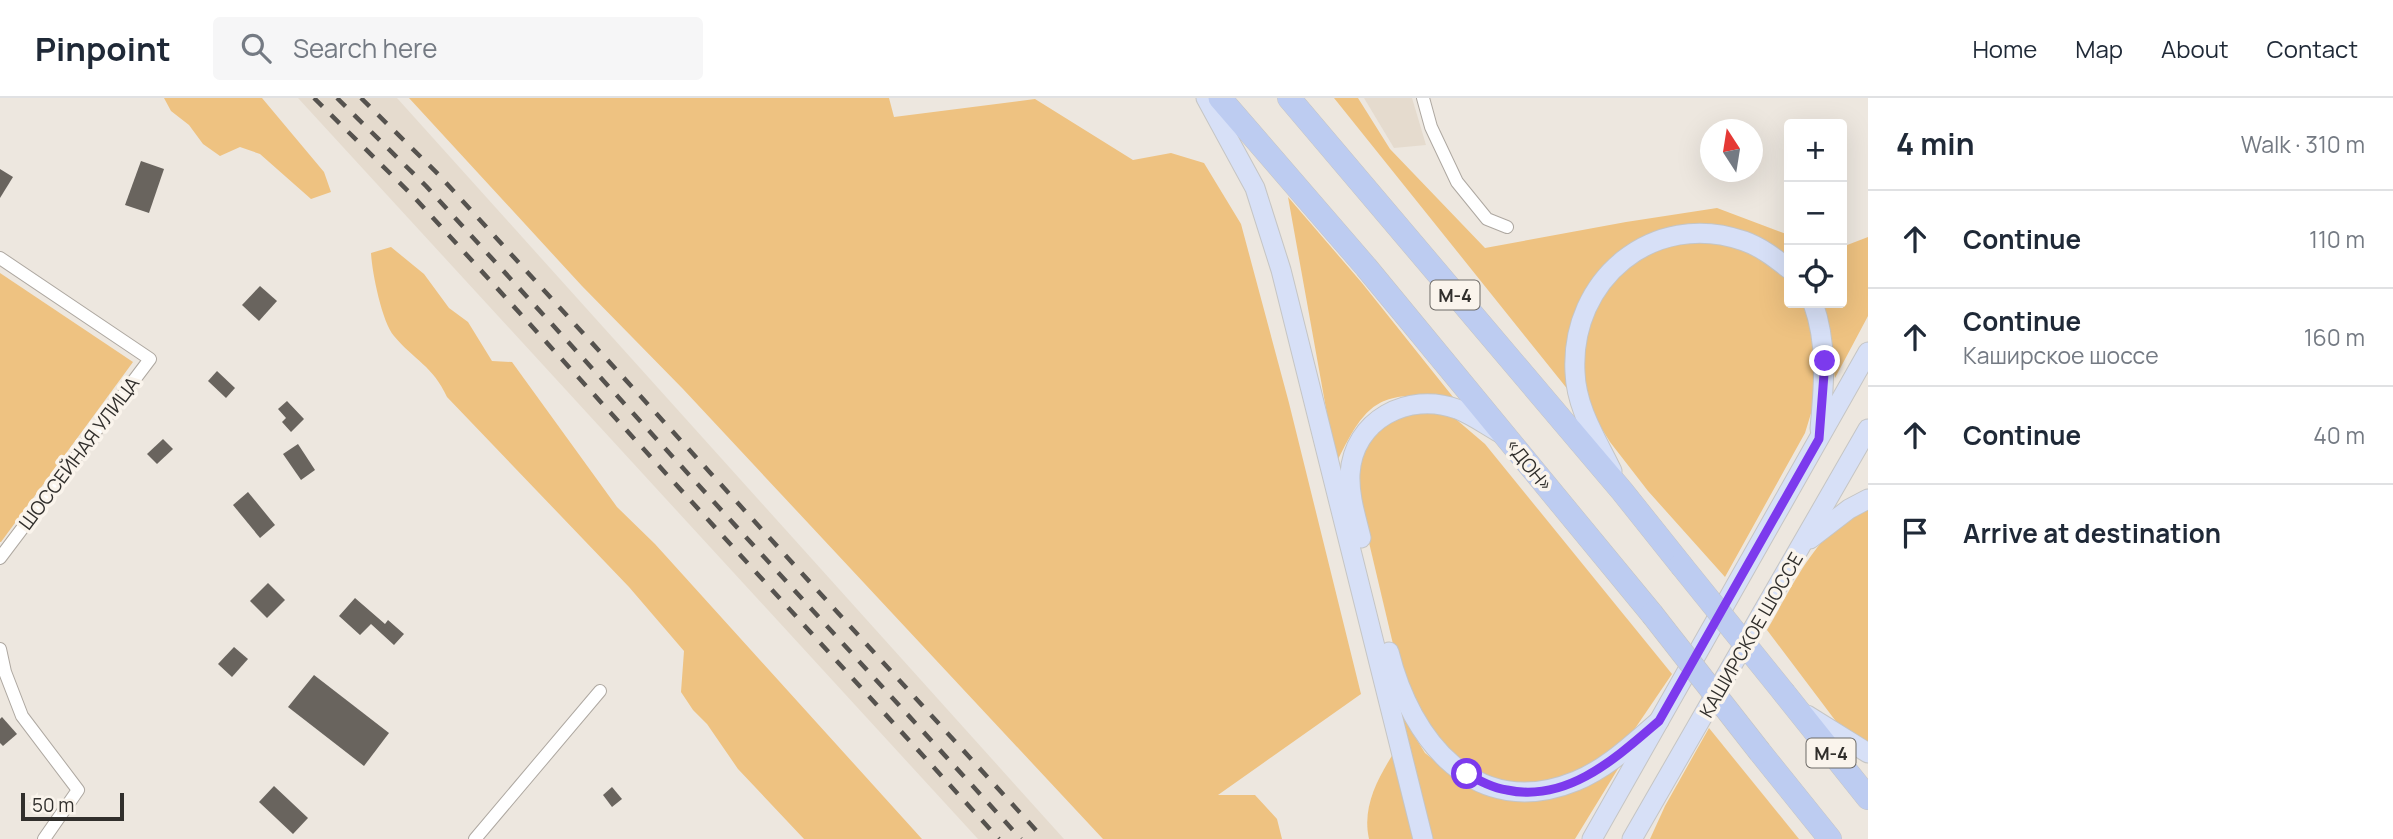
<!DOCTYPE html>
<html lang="en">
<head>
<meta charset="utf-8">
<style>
	:root { --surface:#fff; --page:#f6f6f7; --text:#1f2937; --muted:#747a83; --line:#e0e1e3 }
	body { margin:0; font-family:Manrope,sans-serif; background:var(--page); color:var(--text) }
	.controls { position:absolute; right:21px; top:21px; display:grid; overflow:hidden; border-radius:7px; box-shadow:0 7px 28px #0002 }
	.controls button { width:63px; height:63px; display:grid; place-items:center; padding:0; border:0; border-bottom:2px solid var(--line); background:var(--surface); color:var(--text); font:35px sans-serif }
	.compass { position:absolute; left:1700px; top:21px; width:63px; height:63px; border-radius:50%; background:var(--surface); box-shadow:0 7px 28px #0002; rotate:348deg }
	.scale { position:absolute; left:21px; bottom:18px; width:103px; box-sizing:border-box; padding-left:7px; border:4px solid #312f2c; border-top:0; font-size:19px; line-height:24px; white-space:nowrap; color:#312f2c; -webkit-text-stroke:5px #faf4ec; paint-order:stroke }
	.stop { position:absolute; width:21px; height:21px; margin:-16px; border:5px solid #7c3aed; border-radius:50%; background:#fff }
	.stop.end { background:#7c3aed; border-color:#fff; box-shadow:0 2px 7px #0008 }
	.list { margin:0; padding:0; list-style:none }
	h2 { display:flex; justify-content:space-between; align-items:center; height:91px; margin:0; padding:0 28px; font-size:30px }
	h2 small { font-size:23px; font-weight:400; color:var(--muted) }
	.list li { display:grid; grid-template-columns:46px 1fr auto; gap:21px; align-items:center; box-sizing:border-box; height:98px; padding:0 28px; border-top:2px solid var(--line) }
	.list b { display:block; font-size:26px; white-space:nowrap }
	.list p { margin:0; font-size:23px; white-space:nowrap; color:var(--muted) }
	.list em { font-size:23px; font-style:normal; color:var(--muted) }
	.icon { flex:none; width:38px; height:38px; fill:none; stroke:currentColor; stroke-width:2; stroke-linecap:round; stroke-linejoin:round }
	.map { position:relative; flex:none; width:1868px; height:741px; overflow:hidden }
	header { display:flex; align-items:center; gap:42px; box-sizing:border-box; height:98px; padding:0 35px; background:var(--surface); border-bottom:2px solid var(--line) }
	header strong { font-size:33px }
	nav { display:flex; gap:38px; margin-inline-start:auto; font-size:24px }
	.search { width:490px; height:63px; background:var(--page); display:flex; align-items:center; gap:18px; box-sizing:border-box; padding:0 24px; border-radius:7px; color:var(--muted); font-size:26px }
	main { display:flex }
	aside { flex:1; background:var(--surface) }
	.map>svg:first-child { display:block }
	.built { fill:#e5dbce }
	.green { fill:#eec281 }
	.building { fill:#69645e }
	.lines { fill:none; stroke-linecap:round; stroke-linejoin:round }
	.minor-casing { stroke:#aea8a1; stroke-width:14 }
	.primary-casing { stroke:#c5c5c4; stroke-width:21 }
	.motorway-casing { stroke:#c5c5c4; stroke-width:24 }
	.minor { stroke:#fff; stroke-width:12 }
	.primary { stroke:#d7e0f7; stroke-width:19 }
	.motorway { stroke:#bdccf1; stroke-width:23 }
	.rail { stroke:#55524e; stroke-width:4.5; stroke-dasharray:12 12; stroke-linecap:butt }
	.motorway-bridge-casing { stroke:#c5c5c4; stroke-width:24; stroke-linecap:butt }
	.motorway-bridge { stroke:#bdccf1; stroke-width:23 }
	.route { stroke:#7c3aed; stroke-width:9 }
	.labels { text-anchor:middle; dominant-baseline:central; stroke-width:7; stroke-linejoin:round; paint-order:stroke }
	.shield { fill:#faf4ec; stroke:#6d6a66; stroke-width:2 }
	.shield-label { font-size:18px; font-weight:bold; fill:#312f2c }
	.street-label { font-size:19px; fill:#312f2c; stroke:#faf4ec }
</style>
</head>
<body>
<header>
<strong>Pinpoint</strong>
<div class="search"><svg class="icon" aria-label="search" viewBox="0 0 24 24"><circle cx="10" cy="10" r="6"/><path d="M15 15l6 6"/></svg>Search here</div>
<nav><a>Home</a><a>Map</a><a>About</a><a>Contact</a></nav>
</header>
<main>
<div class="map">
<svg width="1868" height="741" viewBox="0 0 1868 741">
	<rect width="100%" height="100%" fill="#ede7df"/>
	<g class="built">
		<polygon points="298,0 397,0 1064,741 978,741"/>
		<polygon points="1364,0 1412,0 1426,47 1394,50"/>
	</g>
	<g class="green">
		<polygon points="164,0 262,0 324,74 331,94 311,101 260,56 240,49 220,58 203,46 189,27 171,13"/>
		<polygon points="409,0 889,0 894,19 1035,1 1133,62 1171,55 1204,65 1241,126 1289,305 1361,596 1218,697 1255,697 1277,721 1282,741 1103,741 683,291 582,188"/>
		<polygon points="1334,0 1358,0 1390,51 1485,150 1626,124 1717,110 1789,137 1789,161 1757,140 1629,148 1608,163 1593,183 1569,293"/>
		<path d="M1288,99L1362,185L1453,299C1380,294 1368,299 1336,366Z"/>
		<polygon points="1868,139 1868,218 1835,280 1827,231 1819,205 1842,205 1842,149"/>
		<polygon points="1688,142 1748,151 1789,179 1789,205 1807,205 1812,221 1816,299 1805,335 1725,479 1648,393 1610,344 1595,320 1586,300 1581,265 1594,206 1632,162"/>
		<path d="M391,149L424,176L449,210L468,224L492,263L512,264L617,409L655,446L922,741H804L738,671L707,626L693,612L681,594L684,553L629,489L447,299C433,268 414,262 394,238C382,224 372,174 371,155Z"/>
		<polygon points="0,175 133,264 1,444 0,444"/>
		<polygon points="1412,313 1451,317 1485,346 1672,576 1634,632 1614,652 1577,676 1540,686 1501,685 1466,668 1426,629 1393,546 1358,398 1358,363 1370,337"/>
		<path d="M1868,407V650L1844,634L1767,532C1788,496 1808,452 1841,425C1849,418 1859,413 1868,407Z"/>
		<polygon points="1402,618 1425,655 1456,680 1517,702 1624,661 1575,741 1431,741"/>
		<polygon points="1709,630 1799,741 1650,741 1665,708"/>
		<path d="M1393,656L1415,741H1369C1362,709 1377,682 1393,656Z"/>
	</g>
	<g class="building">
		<polygon points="141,63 164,71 149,115 125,107"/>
		<polygon points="0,71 13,79 0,100"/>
		<polygon points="260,188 277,203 259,223 242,207"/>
		<polygon points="217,273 235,290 226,300 208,283"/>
		<polygon points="287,303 304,321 291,334 282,324 286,320 278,311"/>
		<polygon points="163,341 173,351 157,366 147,356"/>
		<polygon points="298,346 315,372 301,382 283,356"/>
		<polygon points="248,394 275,427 260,440 233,407"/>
		<polygon points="268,485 285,502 267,520 250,503"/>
		<polygon points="355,500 385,526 388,522 404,536 394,547 371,526 360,537 339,518"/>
		<polygon points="234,549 248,561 232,579 218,566"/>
		<polygon points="314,577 389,635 364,668 288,609"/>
		<polygon points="2,619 17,636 3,648 0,645 0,621"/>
		<polygon points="274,688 308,720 293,736 259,704"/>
		<polygon points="612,689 622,701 612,709 603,697"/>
	</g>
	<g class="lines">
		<defs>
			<g id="minor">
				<polyline points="1423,0 1431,29 1457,84 1487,121 1507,129"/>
				<polyline points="0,160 150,261 0,460"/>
				<polyline points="0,551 5,574 22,618 78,692 44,741"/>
				<polyline points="475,741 600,593"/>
			</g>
			<g id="primary">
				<polyline points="1206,0 1255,90 1281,172 1423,741"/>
				<path d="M1813,205C1828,247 1824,287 1820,331"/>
				<path d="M1612,373C1597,342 1576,310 1575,274C1570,182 1653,111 1744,143C1761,149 1775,160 1789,171"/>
				<path d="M1361,440C1356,419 1349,398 1350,376C1353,322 1408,293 1457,311C1472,317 1486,327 1500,335"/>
				<polyline points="1810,441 1849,411 1868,401"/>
				<path d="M1389,554C1411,643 1476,724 1576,683C1608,670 1633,645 1659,623"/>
				<polyline points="1807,617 1868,655"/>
				<polyline points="1592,741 1868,254"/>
				<polyline points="1632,741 1868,331"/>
			</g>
			<g id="motorway">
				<polyline points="1220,0 1366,169 1652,516"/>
				<polyline points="1289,0 1622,393 1681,467"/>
				<polyline points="1785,596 1868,700"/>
				<polyline points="1760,654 1830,741"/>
			</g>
		</defs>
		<use href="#minor" class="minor-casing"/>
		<use href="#primary" class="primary-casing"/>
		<use href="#motorway" class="motorway-casing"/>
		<use href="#minor" class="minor"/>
		<use href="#primary" class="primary"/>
		<use href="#motorway" class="motorway"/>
		<g class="rail">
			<polyline points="314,0 414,99 999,741"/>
			<polyline points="337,0 426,88 1021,741"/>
			<polyline points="361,0 438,76 1044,741"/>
		</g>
		<defs>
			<g id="motorway-bridge">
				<polyline points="1681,467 1785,596"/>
				<polyline points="1652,516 1760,654"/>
			</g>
		</defs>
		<use href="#motorway-bridge" class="motorway-bridge-casing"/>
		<use href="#motorway-bridge" class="motorway-bridge"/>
	</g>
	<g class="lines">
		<path class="route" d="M1467,676C1480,683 1493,690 1507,692C1568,705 1617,659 1659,623L1819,341L1825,263"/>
	</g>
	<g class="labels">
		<g class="shield">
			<rect x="1430.5" y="182.5" width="49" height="29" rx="5"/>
			<rect x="1806.5" y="640.5" width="49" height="29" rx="5"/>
		</g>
		<g class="shield-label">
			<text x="1455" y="197">М-4</text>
			<text x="1831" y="655">М-4</text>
		</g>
		<g class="street-label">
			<text transform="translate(79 355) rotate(-53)">ШОССЕЙНАЯ УЛИЦА</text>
			<text transform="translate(1529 367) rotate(51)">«ДОН»</text>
			<text transform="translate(1751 537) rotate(-60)">КАШИРСКОЕ ШОССЕ</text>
		</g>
	</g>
</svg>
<div class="controls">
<button>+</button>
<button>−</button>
<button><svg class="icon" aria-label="locate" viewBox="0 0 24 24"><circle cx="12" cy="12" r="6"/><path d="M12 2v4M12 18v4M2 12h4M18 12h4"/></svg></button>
</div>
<svg class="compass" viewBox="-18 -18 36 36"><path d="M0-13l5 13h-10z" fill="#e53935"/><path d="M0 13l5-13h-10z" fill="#747a83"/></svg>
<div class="scale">50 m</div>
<div class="stop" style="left:1467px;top:676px"></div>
<div class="stop end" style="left:1825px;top:263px"></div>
</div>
<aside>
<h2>4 min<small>Walk · 310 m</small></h2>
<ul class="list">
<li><svg class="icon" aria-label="ahead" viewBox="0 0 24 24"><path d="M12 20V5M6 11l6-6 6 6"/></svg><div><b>Continue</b></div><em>110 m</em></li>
<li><svg class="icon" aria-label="ahead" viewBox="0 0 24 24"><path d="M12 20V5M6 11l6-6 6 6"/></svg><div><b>Continue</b><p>Каширское шоссе</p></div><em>160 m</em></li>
<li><svg class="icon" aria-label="ahead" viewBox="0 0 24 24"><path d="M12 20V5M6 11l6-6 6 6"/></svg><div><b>Continue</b></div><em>40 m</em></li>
<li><svg class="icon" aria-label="arrive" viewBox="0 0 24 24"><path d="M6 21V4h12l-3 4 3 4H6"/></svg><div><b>Arrive at destination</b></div></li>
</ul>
</aside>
</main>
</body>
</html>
